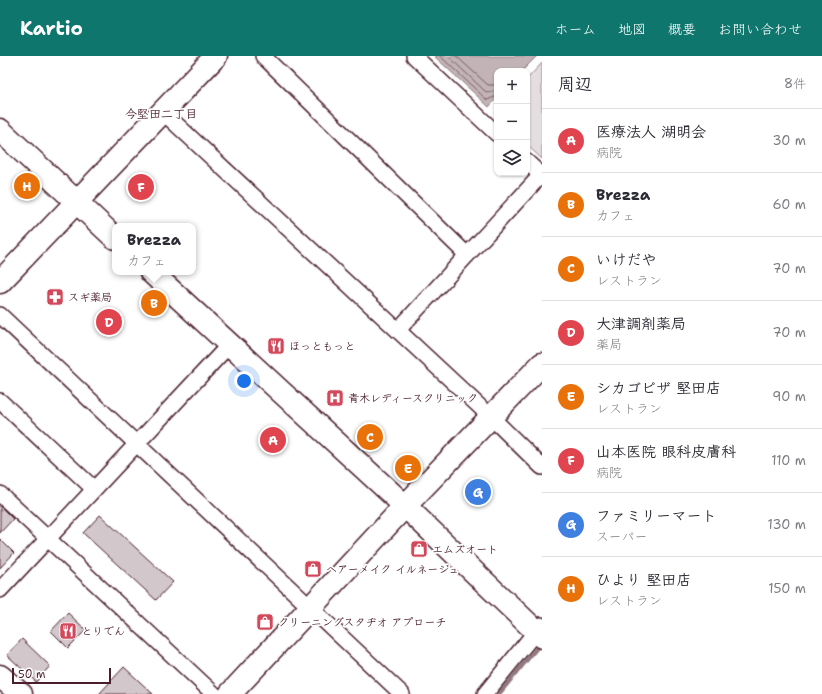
<!DOCTYPE html>
<html lang="ja">
<head>
<meta charset="utf-8">
<style>
	:root { --surface:#fff; --page:#f2f2f3; --text:#2b2b33; --muted:#7c7c81; --line:#e1e1e2; --accent:#0f766e }
	body { margin:0; font-family:"Shantell Sans","Klee One",sans-serif; background:var(--page); color:var(--text) }
	.controls { position:absolute; right:12px; top:12px; display:grid; overflow:hidden; border-radius:8px; box-shadow:0 1px 3px #0004 }
	.controls button { width:36px; height:36px; display:grid; place-items:center; padding:0; border:0; border-bottom:1px solid var(--line); background:var(--surface); color:var(--text); font:20px sans-serif }
	.scale { position:absolute; left:12px; bottom:10px; width:99px; box-sizing:border-box; padding-left:4px; border:2px solid #4a1f2b; border-top:0; font-size:11px; line-height:14px; white-space:nowrap; color:#4a1f2b; -webkit-text-stroke:3px #fff; paint-order:stroke }
	.you { position:absolute; left:244px; top:325px; width:14px; height:14px; margin:-10px; border:3px solid #fff; border-radius:50%; background:#1a73e8; box-shadow:0 0 0 6px #1a73e833 }
	.badge { display:grid; place-items:center; width:26px; height:26px; border-radius:50%; background:var(--accent); color:#fff; font-size:13px; font-weight:700 }
	.pin { position:absolute; translate:-50% -50%; border:2px solid #fff; box-shadow:0 1px 4px #0006 }
	.popup { position:absolute; left:112px; top:167px; width:84px; height:52px; box-sizing:border-box; display:grid; place-content:center; border-radius:8px; background:var(--surface); filter:drop-shadow(0 1px 3px #0005); font-size:13px; white-space:nowrap; color:var(--muted) }
	.popup b { font-size:15px; color:var(--text) }
	.popup::after { content:''; position:absolute; left:50%; top:100%; margin-left:-8px; border:8px solid transparent; border-top-color:var(--surface) }
	.list { margin:0; padding:0; list-style:none }
	h2 { display:flex; justify-content:space-between; align-items:center; height:52px; margin:0; padding:0 16px; font-size:17px }
	h2 small { font-size:13px; font-weight:400; color:var(--muted) }
	.list li { display:grid; grid-template-columns:26px 1fr auto; gap:12px; align-items:center; box-sizing:border-box; height:64px; padding:0 16px; border-top:1px solid var(--line) }
	.list b { display:block; font-size:15px; white-space:nowrap }
	.list p { margin:0; font-size:13px; white-space:nowrap; color:var(--muted) }
	.list em { font-size:13px; font-style:normal; color:var(--muted) }
	.icon { flex:none; width:22px; height:22px; fill:none; stroke:currentColor; stroke-width:2; stroke-linecap:round; stroke-linejoin:round }
	.map { position:relative; flex:none; width:542px; height:638px; overflow:hidden }
	header { display:flex; align-items:center; gap:24px; box-sizing:border-box; height:56px; padding:0 20px; background:var(--accent); color:#fff }
	header strong { font-size:19px }
	nav { display:flex; gap:22px; margin-inline-start:auto; font-size:14px }
	main { display:flex }
	aside { flex:1; background:var(--surface) }
	.map>svg:first-child { display:block }
	.green { fill:#e5dee0; stroke:#987e86 }
	.water { fill:#c1b3b6; stroke:#91787e }
	.lines { fill:none; stroke-linecap:round; stroke-linejoin:round }
	.shore { stroke:#7a5a63; stroke-width:1 }
	.stream { stroke:#91787e; stroke-width:4 }
	.building { fill:#d2c7cb; stroke:#4a1f2b }
	.street-casing { stroke:#4a1f2b; stroke-width:18 }
	.secondary-casing { stroke:#4a1f2b; stroke-width:25 }
	.street { stroke:#fff; stroke-width:15 }
	.secondary { stroke:#fff; stroke-width:22 }
	.labels { text-anchor:middle; dominant-baseline:central; stroke-width:3.5; stroke-linejoin:round; paint-order:stroke }
	.poi-label { font-size:11px; font-weight:bold; fill:#4a1f2b; stroke:#fff; text-anchor:start }
	.neighbourhood-label { font-size:12px; font-weight:bold; fill:#4a1f2b; stroke:#fff }
</style>
</head>
<body>
<header>
<strong>Kartio</strong>
<nav><a>ホーム</a><a>地図</a><a>概要</a><a>お問い合わせ</a></nav>
</header>
<main>
<div class="map">
<svg width="542" height="638" viewBox="0 0 542 638">
	<rect width="100%" height="100%" fill="#fff"/>
	<filter id="ink" filterUnits="userSpaceOnUse"><feTurbulence type="fractalNoise" baseFrequency=".025" numOctaves="2"/><feDisplacementMap in="SourceGraphic" scale="8" xChannelSelector="R" yChannelSelector="G"/><feConvolveMatrix kernelMatrix="1 2 1 2 8 2 1 2 1" color-interpolation-filters="sRGB"/></filter>
	<g filter="url(#ink)">
		<polygon class="green" points="542,7 542,103 527,89 527,23"/>
		<polygon class="water" points="434,0 537,0 522,15 497,15 497,42 489,51"/>
		<g class="lines">
			<g class="shore">
				<polyline points="440,0 487,44 497,40"/>
				<polyline points="448,0 487,37 497,35"/>
				<polyline points="456,0 488,29 497,29"/>
			</g>
			<polyline class="stream" points="499,638 541,587"/>
		</g>
		<g class="building">
			<polygon points="0,450 13,463 0,477"/>
			<polygon points="100,459 173,526 156,544 83,477"/>
			<polygon points="0,483 14,497 0,512"/>
			<polygon points="68,557 86,574 68,592 51,575"/>
			<polygon points="22,583 50,610 36,626 7,599"/>
			<polygon points="124,611 153,638 99,638"/>
		</g>
		<g class="lines">
			<defs>
				<g id="street">
					<polyline points="263,0 467,199"/>
					<polyline points="414,0 497,78"/>
					<polyline points="163,56 492,362 542,411"/>
					<polyline points="527,106 542,120"/>
					<polyline points="0,259 402,638"/>
					<polyline points="398,274 541,119"/>
					<polyline points="0,345 94,433"/>
					<polyline points="0,438 214,638"/>
					<polyline points="0,534 229,289"/>
					<polyline points="485,638 541,569"/>
				</g>
				<g id="secondary">
					<polyline points="0,74 115,182"/>
					<polyline points="151,216 405,450 542,581"/>
					<polyline points="0,226 216,0"/>
					<polyline points="0,620 21,638"/>
					<polyline points="230,638 405,450 542,308"/>
				</g>
			</defs>
			<use href="#street" class="street-casing"/>
			<use href="#secondary" class="secondary-casing"/>
			<use href="#street" class="street"/>
			<use href="#secondary" class="secondary"/>
		</g>
	</g>
	<defs>
		<symbol id="pharmacy-square" viewBox="-11 -11 22 22"><rect x="-9" y="-9" width="18" height="18" rx="4" fill="#d1495b" stroke="#fff"/><path d="M-2-6h4v4h4v4h-4v4h-4v-4h-4v-4h4Z" fill="#fff"/></symbol>
		<symbol id="restaurant-square" viewBox="-11 -11 22 22"><rect x="-9" y="-9" width="18" height="18" rx="4" fill="#d1495b" stroke="#fff"/><path d="M-5-6h1v4h1v-4h1v4h1v-4h1v5L-1.5 .5V6h-2V.5L-5-1ZM5-6V6H3V1.5H1.5Q1.5-4 5-6Z" fill="#fff"/></symbol>
		<symbol id="hospital-square" viewBox="-11 -11 22 22"><rect x="-9" y="-9" width="18" height="18" rx="4" fill="#d1495b" stroke="#fff"/><path d="M-5-5h3v3.5h4V-5h3V5h-3V1.5h-4V5h-3Z" fill="#fff"/></symbol>
		<symbol id="shop-square" viewBox="-11 -11 22 22"><rect x="-9" y="-9" width="18" height="18" rx="4" fill="#d1495b" stroke="#fff"/><path d="M-5-2.5h2.3a2.7 3.5 0 0 1 5.4 0H5L5.5 6h-11ZM-1.5-2.5h3a1.5 2.3 0 0 0-3 0Z" fill="#fff"/></symbol>
	</defs>
	<g fill-rule="evenodd">
		<use href="#pharmacy-square" x="45" y="231" width="20" height="20"/>
		<use href="#restaurant-square" x="266" y="280" width="20" height="20"/>
		<use href="#hospital-square" x="325" y="332" width="20" height="20"/>
		<use href="#shop-square" x="409" y="483" width="20" height="20"/>
		<use href="#shop-square" x="303" y="503" width="20" height="20"/>
		<use href="#shop-square" x="255" y="556" width="20" height="20"/>
		<use href="#restaurant-square" x="58" y="565" width="20" height="20"/>
	</g>
	<g class="labels">
		<g class="poi-label">
			<text x="68" y="241">スギ薬局</text>
			<text x="289" y="290">ほっともっと</text>
			<text x="348" y="342">青木レディースクリニック</text>
			<text x="432" y="493">エムズオート</text>
			<text x="326" y="513">ヘアーメイク イルネージュ</text>
			<text x="278" y="566">クリーニングスタヂオ アプローチ</text>
			<text x="81" y="575">とりでん</text>
		</g>
		<g class="neighbourhood-label">
			<text x="161" y="58">今堅田二丁目</text>
		</g>
	</g>
</svg>
<div class="controls">
<button>+</button>
<button>−</button>
<button><svg class="icon" aria-label="layers" viewBox="0 0 24 24"><path d="M12 4l9 5-9 5-9-5zM3 14l9 5 9-5"/></svg></button>
</div>
<div class="scale">50 m</div>
<div class="you"></div>
<div class="pin badge" style="left:273px;top:384px;background:#e0444e">A</div>
<div class="pin badge" style="left:154px;top:247px;background:#e8710a">B</div>
<div class="popup"><b>Brezza</b>カフェ</div>
<div class="pin badge" style="left:370px;top:381px;background:#e8710a">C</div>
<div class="pin badge" style="left:109px;top:266px;background:#e0444e">D</div>
<div class="pin badge" style="left:408px;top:412px;background:#e8710a">E</div>
<div class="pin badge" style="left:141px;top:131px;background:#e0444e">F</div>
<div class="pin badge" style="left:478px;top:436px;background:#3f7fe0">G</div>
<div class="pin badge" style="left:27px;top:130px;background:#e8710a">H</div>
</div>
<aside>
<h2>周辺<small>8件</small></h2>
<ul class="list">
<li><span class="badge" style="background:#e0444e">A</span><div><b>医療法人 湖明会</b><p>病院</p></div><em>30 m</em></li>
<li><span class="badge" style="background:#e8710a">B</span><div><b>Brezza</b><p>カフェ</p></div><em>60 m</em></li>
<li><span class="badge" style="background:#e8710a">C</span><div><b>いけだや</b><p>レストラン</p></div><em>70 m</em></li>
<li><span class="badge" style="background:#e0444e">D</span><div><b>大津調剤薬局</b><p>薬局</p></div><em>70 m</em></li>
<li><span class="badge" style="background:#e8710a">E</span><div><b>シカゴピザ 堅田店</b><p>レストラン</p></div><em>90 m</em></li>
<li><span class="badge" style="background:#e0444e">F</span><div><b>山本医院 眼科皮膚科</b><p>病院</p></div><em>110 m</em></li>
<li><span class="badge" style="background:#3f7fe0">G</span><div><b>ファミリーマート</b><p>スーパー</p></div><em>130 m</em></li>
<li><span class="badge" style="background:#e8710a">H</span><div><b>ひより 堅田店</b><p>レストラン</p></div><em>150 m</em></li>
</ul>
</aside>
</main>
</body>
</html>
